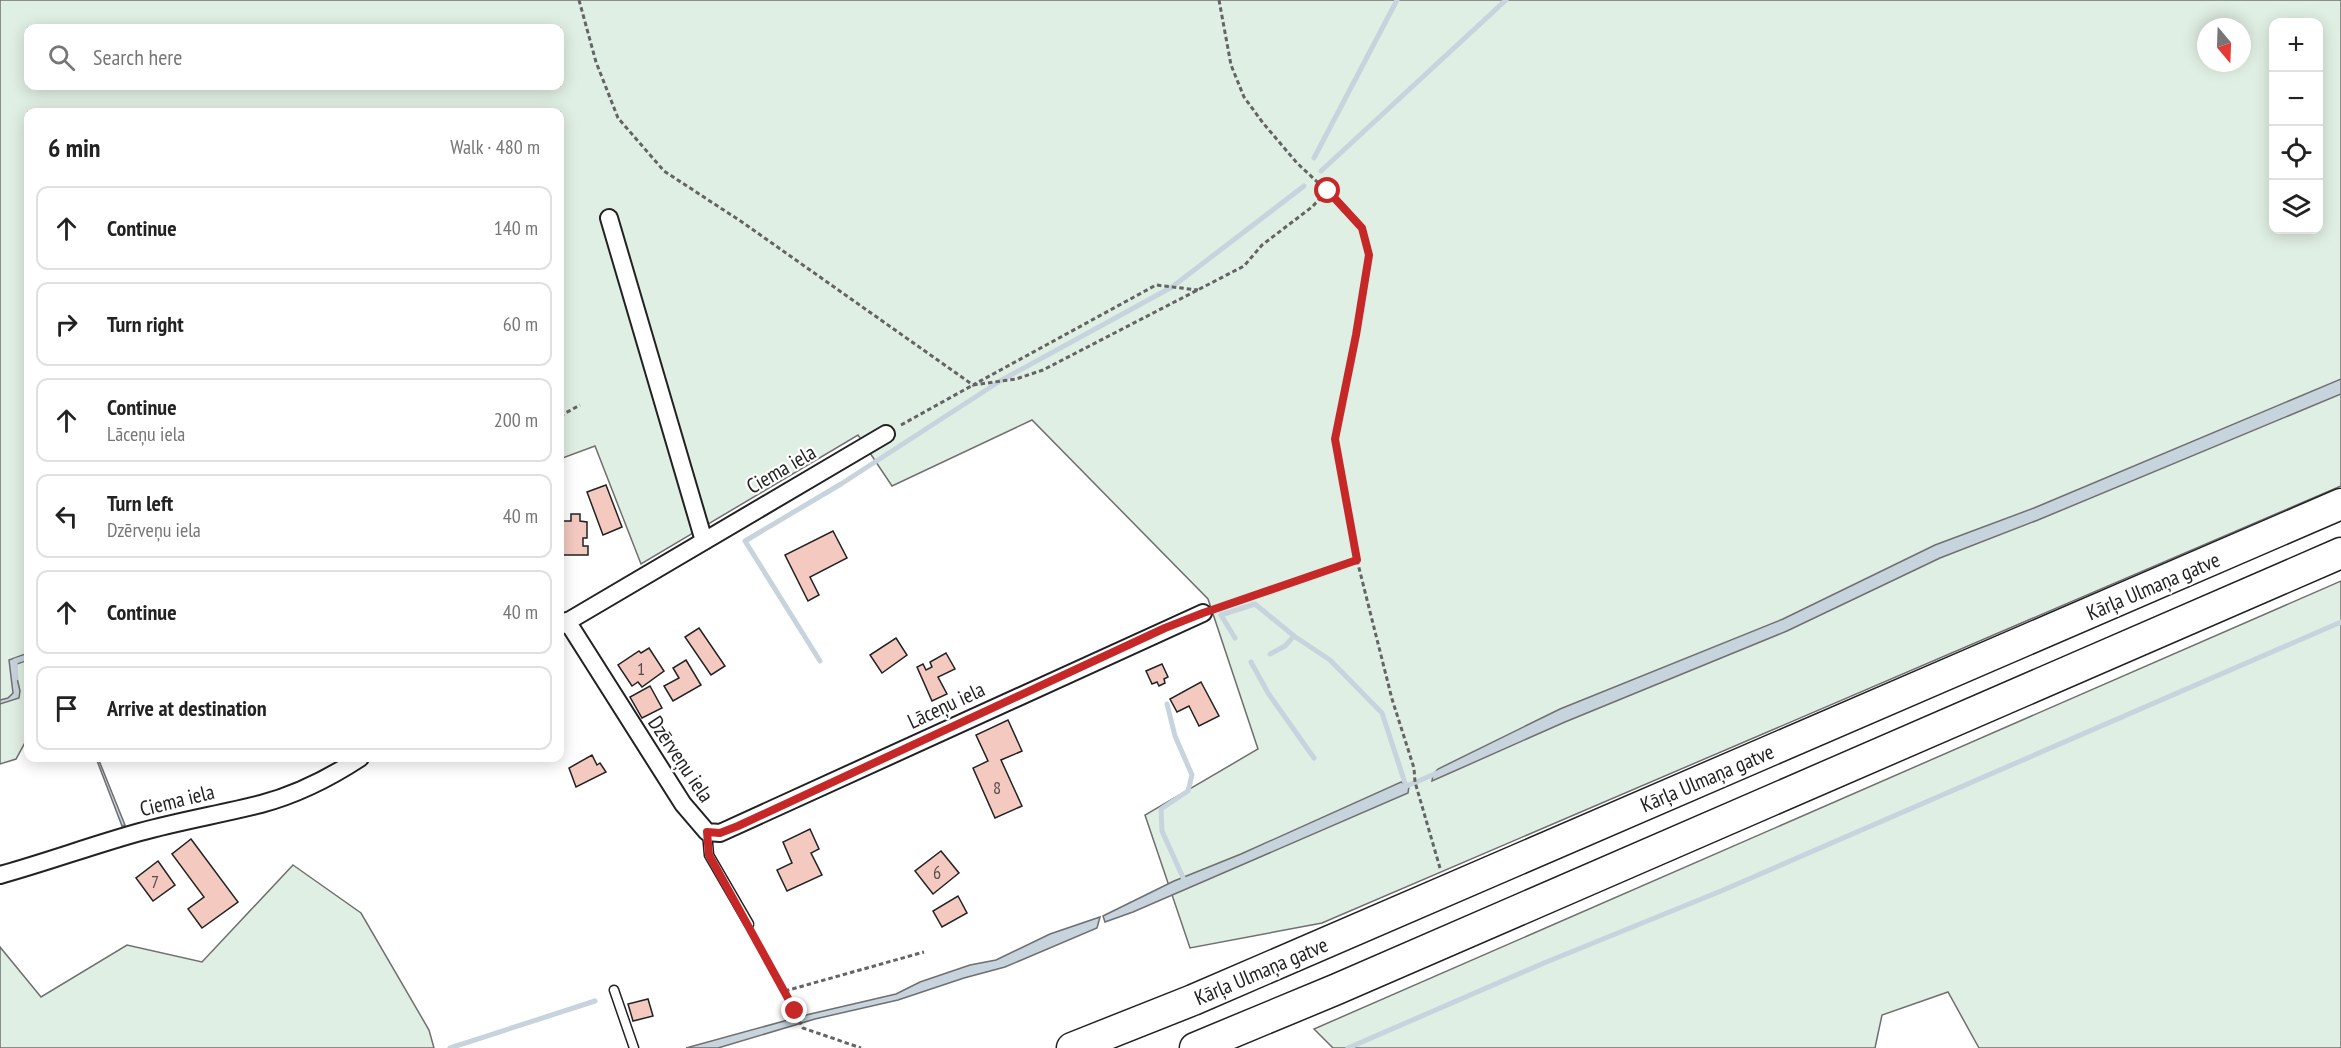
<!DOCTYPE html>
<html lang="en">
<head>
<meta charset="utf-8">
<style>
	:root { --surface:#fff; --page:#f6f6f6; --text:#222; --muted:#767676; --line:#e0e0e0 }
	body { margin:0; font-family:"PT Sans Narrow",sans-serif; background:var(--page); color:var(--text) }
	.controls { position:absolute; right:18px; top:18px; display:grid; overflow:hidden; border-radius:12px; box-shadow:0 3px 15px #0003 }
	.controls button { width:54px; height:54px; display:grid; place-items:center; padding:0; border:0; border-bottom:2px solid var(--line); background:var(--surface); color:var(--text); font:30px sans-serif }
	.compass { position:absolute; left:2197px; top:18px; width:54px; height:54px; border-radius:50%; background:var(--surface); box-shadow:0 3px 15px #0003; rotate:161deg }
	.stop { position:absolute; width:18px; height:18px; margin:-14px; border:4px solid #c62828; border-radius:50%; background:#fff }
	.stop.end { background:#c62828; border-color:#fff; box-shadow:0 2px 6px #0008 }
	.list { margin:0; padding:0; list-style:none }
	h2 { display:flex; justify-content:space-between; align-items:center; height:78px; margin:0; padding:0 24px; font-size:26px }
	h2 small { font-size:20px; font-weight:400; color:var(--muted) }
	.list li { display:grid; grid-template-columns:39px 1fr auto; gap:18px; align-items:center; box-sizing:border-box; height:84px; margin:0 12px 12px; padding:0 12px; border:2px solid var(--line); border-radius:12px }
	.list b { display:block; font-size:22px; white-space:nowrap }
	.list p { margin:0; font-size:20px; white-space:nowrap; color:var(--muted) }
	.list em { font-size:20px; font-style:normal; color:var(--muted) }
	.icon { flex:none; width:33px; height:33px; fill:none; stroke:currentColor; stroke-width:2; stroke-linecap:round; stroke-linejoin:round }
	.map { position:relative; flex:none; width:2341px; height:1048px; overflow:hidden }
	.search { position:absolute; background:var(--surface); box-shadow:0 3px 15px #0003; left:24px; top:24px; width:540px; height:66px; display:flex; align-items:center; gap:15px; box-sizing:border-box; padding:0 21px; border-radius:12px; color:var(--muted); font-size:22px }
	.panel { position:absolute; background:var(--surface); box-shadow:0 3px 15px #0003; left:24px; top:108px; width:540px; height:654px; border-radius:12px }
	.map>svg:first-child { display:block }
	.green { fill:#e0efe3; stroke:#6f6f6f; stroke-width:1.5; fill-rule:evenodd }
	.water { fill:#c7d3dd; stroke:#6f6f6f; stroke-width:1.5 }
	.lines { fill:none; stroke-linecap:round; stroke-linejoin:round }
	.stream { stroke:#c7d3dd; stroke-width:5 }
	.building { fill:#f3c9c0; stroke:#222; stroke-width:1.5 }
	.lane-casing { stroke:#222; stroke-width:11 }
	.street-casing { stroke:#222; stroke-width:20 }
	.highway-casing { stroke:#222; stroke-width:33 }
	.path { stroke:#646464; stroke-width:3; stroke-dasharray:4.5 3; stroke-linecap:butt }
	.lane { stroke:#fff; stroke-width:8 }
	.street { stroke:#fff; stroke-width:16 }
	.highway { stroke:#fff; stroke-width:30 }
	.route { stroke:#c62828; stroke-width:8 }
	.labels { text-anchor:middle; dominant-baseline:central; stroke-width:4.5; stroke-linejoin:round; paint-order:stroke }
	.number-label { font-size:18px; fill:#564c4a }
	.street-label { font-size:21px; fill:#222; stroke:#fff }
</style>
</head>
<body>
<div class="map">
<svg width="2341" height="1048" viewBox="0 0 2341 1048">
	<rect width="100%" height="100%" fill="#fff"/>
	<g class="green">
		<path d="M0,0H2341V486L1322,923L1190,948L1145,815L1258,749L1208,599L1032,420L892,486L858,435L641,564L595,446L560,459V112H28V737L16,759L0,764ZM2274,22H2318V230H2274ZM2206,27H2242V63H2206ZM28,28H560V86H28Z"/>
		<polygon points="2341,581 2341,1048 1979,1048 1948,992 1882,1015 1875,1048 1333,1048 1314,1029"/>
		<polygon points="293,865 361,913 429,1030 434,1048 0,1048 0,947 41,997 127,945 202,962"/>
	</g>
	<g class="water">
		<polygon points="2341,379 2341,394 2038,520 1940,558 1787,631 1565,722 1432,781 1433,774 1438,769 1560,709 1783,619 1935,545 2034,508"/>
		<polygon points="28,653 28,660 14,665 20,691 19,698 0,704 0,700 8,698 13,693 9,660"/>
		<polygon points="96,758 98,758 125,825 122,826"/>
		<polygon points="1401,782 1409,786 1408,793 1133,912 1105,922 1103,916 1174,881 1241,854"/>
		<polygon points="1100,917 1097,928 1005,967 964,978 898,1000 815,1019 718,1048 686,1048 806,1015 896,994 920,982 970,965 996,960 1050,934"/>
	</g>
	<g class="lines">
		<g class="stream">
			<polyline points="1314,158 1397,0"/>
			<polyline points="1321,171 1506,0"/>
			<polyline points="1235,638 1221,615 1255,604 1294,636 1330,660 1382,713 1406,786"/>
			<polyline points="1270,654 1285,646 1294,636"/>
			<polyline points="820,661 745,541 841,484 1000,381 1172,287 1304,186"/>
			<polyline points="1251,662 1268,693 1314,758"/>
			<polyline points="16,678 15,661 28,657"/>
			<polyline points="1167,704 1175,736 1192,775 1188,791 1161,809 1162,831 1185,882"/>
			<polyline points="1402,788 1437,773"/>
			<polyline points="450,1048 595,1001"/>
			<polyline points="1348,1048 1544,963 1721,891 2341,622"/>
		</g>
	</g>
	<g class="building">
		<polygon points="606,485 622,527 603,535 587,492"/>
		<polygon points="571,514 580,514 580,521 587,522 587,538 583,538 583,546 588,546 588,555 562,555 563,521 571,521"/>
		<polygon points="833,531 847,558 810,577 819,595 808,601 785,555"/>
		<polygon points="699,628 725,666 711,675 685,637"/>
		<polygon points="896,638 907,655 882,673 870,655"/>
		<polygon points="649,648 664,671 642,687 638,682 632,686 618,665 639,651 641,653"/>
		<polygon points="946,653 955,669 938,677 947,694 932,701 917,667 923,664 926,670 932,667 930,662"/>
		<polygon points="686,660 701,685 673,701 664,686 679,678 673,668"/>
		<polygon points="1162,664 1168,677 1164,679 1165,683 1159,686 1157,682 1152,684 1146,671"/>
		<polygon points="1201,682 1219,716 1199,726 1189,706 1177,712 1170,699"/>
		<polygon points="650,686 662,708 642,718 630,697"/>
		<polygon points="1008,720 1022,751 1001,760 1022,806 995,818 973,768 988,761 976,735"/>
		<polygon points="592,755 597,765 600,763 606,772 576,787 569,768"/>
		<polygon points="810,829 819,849 811,853 822,875 787,891 777,870 792,863 783,842"/>
		<polygon points="191,839 238,902 202,928 188,909 204,897 172,854"/>
		<polygon points="941,851 959,873 933,894 915,871"/>
		<polygon points="158,861 175,885 153,901 136,878"/>
		<polygon points="958,896 967,913 942,927 933,911"/>
		<polygon points="648,999 653,1016 633,1021 628,1004"/>
	</g>
	<g class="lines">
		<defs>
			<g id="lane">
				<polyline points="707,832 709,855 749,924"/>
				<polyline points="614,990 634,1048"/>
			</g>
			<g id="street">
				<polyline points="609,218 704,541"/>
				<polyline points="567,621 683,804 707,832 720,833 1203,613"/>
				<polyline points="560,626 886,434"/>
				<path d="M0,875C47,862 93,845 140,832C180,821 221,814 261,804C295,795 331,777 360,758"/>
			</g>
			<g id="highway">
				<polyline points="1072,1048 1193,1000 2341,504"/>
				<polyline points="1195,1048 1337,989 2341,553"/>
			</g>
		</defs>
		<use href="#lane" class="lane-casing"/>
		<use href="#street" class="street-casing"/>
		<use href="#highway" class="highway-casing"/>
		<g class="path">
			<polyline points="579,0 596,62 618,118 664,171 742,222 973,385 1156,285 1198,290"/>
			<polyline points="1219,0 1231,65 1244,97 1263,123 1297,163 1327,191 1361,228 1369,255 1356,335 1335,439 1357,560 1392,699 1414,768 1415,782 1440,868"/>
			<polyline points="560,416 580,405"/>
			<polyline points="901,425 973,385 1016,379 1043,370 1244,266 1262,245 1312,207 1327,191"/>
			<polyline points="1217,608 1357,560"/>
			<polyline points="754,934 803,1028 861,1048"/>
			<polyline points="785,991 924,952"/>
		</g>
		<use href="#lane" class="lane"/>
		<use href="#street" class="street"/>
		<use href="#highway" class="highway"/>
	</g>
	<g class="lines">
		<polyline class="route" points="795,1011 709,855 707,832 720,833 738,826 1165,628 1203,613 1357,560 1335,439 1356,335 1369,255 1362,228 1328,191"/>
	</g>
	<g class="labels">
		<g class="number-label">
			<text x="641" y="668">1</text>
			<text x="997" y="787">8</text>
			<text x="937" y="872">6</text>
			<text x="155" y="881">7</text>
		</g>
		<g class="street-label">
			<text transform="translate(781 469) rotate(-30)">Ciema iela</text>
			<text transform="translate(2153 586) rotate(-23)">Kārļa Ulmaņa gatve</text>
			<text transform="translate(946 705) rotate(-25)">Lāceņu iela</text>
			<text transform="translate(681 759) rotate(56)">Dzērveņu iela</text>
			<text transform="translate(1707 778) rotate(-23)">Kārļa Ulmaņa gatve</text>
			<text transform="translate(177 800) rotate(-14)">Ciema iela</text>
			<text transform="translate(1261 971) rotate(-23)">Kārļa Ulmaņa gatve</text>
		</g>
	</g>
</svg>
<div class="controls">
<button>+</button>
<button>−</button>
<button><svg class="icon" aria-label="locate" viewBox="0 0 24 24"><circle cx="12" cy="12" r="6"/><path d="M12 2v4M12 18v4M2 12h4M18 12h4"/></svg></button>
<button><svg class="icon" aria-label="layers" viewBox="0 0 24 24"><path d="M12 4l9 5-9 5-9-5zM3 14l9 5 9-5"/></svg></button>
</div>
<svg class="compass" viewBox="-18 -18 36 36"><path d="M0-13l5 13h-10z" fill="#e53935"/><path d="M0 13l5-13h-10z" fill="#767676"/></svg>
<div class="stop" style="left:1328px;top:191px"></div>
<div class="stop end" style="left:795px;top:1011px"></div>
<div class="search"><svg class="icon" aria-label="search" viewBox="0 0 24 24"><circle cx="10" cy="10" r="6"/><path d="M15 15l6 6"/></svg>Search here</div>
<section class="panel">
<h2>6 min<small>Walk · 480 m</small></h2>
<ul class="list">
<li><svg class="icon" aria-label="ahead" viewBox="0 0 24 24"><path d="M12 20V5M6 11l6-6 6 6"/></svg><div><b>Continue</b></div><em>140 m</em></li>
<li><svg class="icon" aria-label="right" viewBox="0 0 24 24"><path d="M7 20v-9h11M14 6l5 5-5 5"/></svg><div><b>Turn right</b></div><em>60 m</em></li>
<li><svg class="icon" aria-label="ahead" viewBox="0 0 24 24"><path d="M12 20V5M6 11l6-6 6 6"/></svg><div><b>Continue</b><p>Lāceņu iela</p></div><em>200 m</em></li>
<li><svg class="icon" aria-label="left" viewBox="0 0 24 24"><path d="M17 20v-9H6M10 6l-5 5 5 5"/></svg><div><b>Turn left</b><p>Dzērveņu iela</p></div><em>40 m</em></li>
<li><svg class="icon" aria-label="ahead" viewBox="0 0 24 24"><path d="M12 20V5M6 11l6-6 6 6"/></svg><div><b>Continue</b></div><em>40 m</em></li>
<li><svg class="icon" aria-label="arrive" viewBox="0 0 24 24"><path d="M6 21V4h12l-3 4 3 4H6"/></svg><div><b>Arrive at destination</b></div></li>
</ul>
</section>
</div>
</body>
</html>
